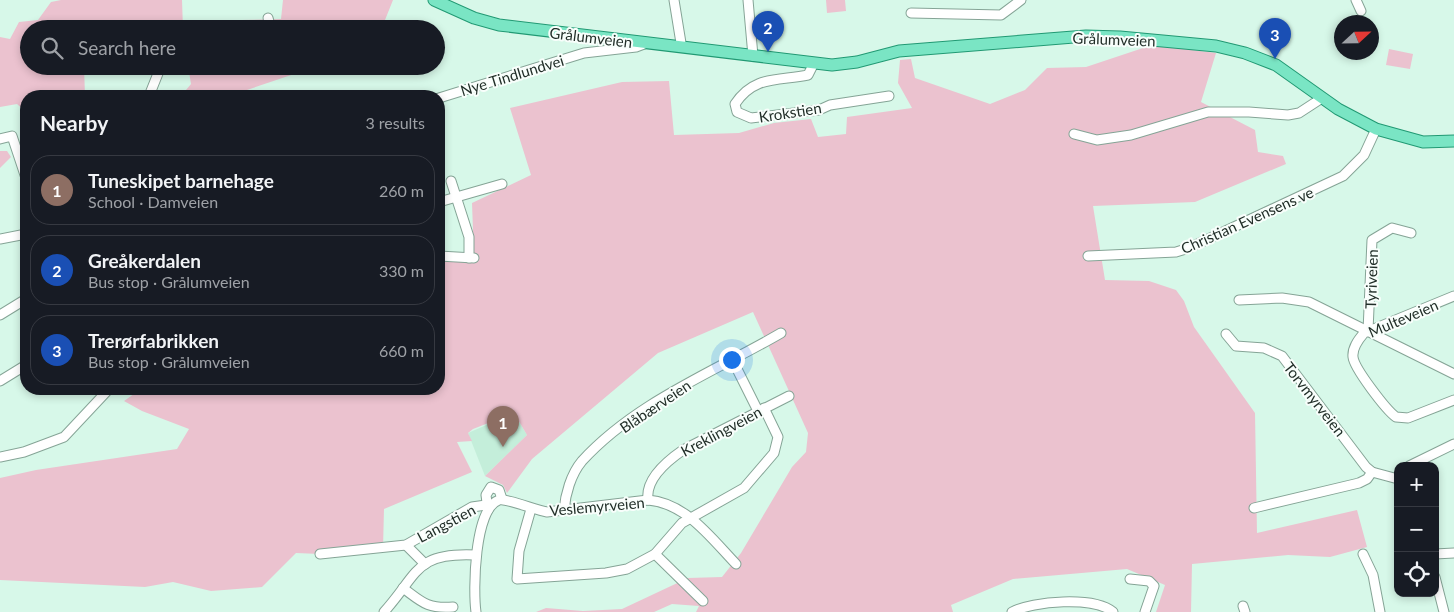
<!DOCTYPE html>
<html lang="en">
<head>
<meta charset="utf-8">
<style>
	:root { --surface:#171b24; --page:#20242c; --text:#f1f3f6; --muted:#9ea1a6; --line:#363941; --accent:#0f766e }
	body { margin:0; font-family:Lato,sans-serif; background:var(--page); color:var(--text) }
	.controls { position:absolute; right:15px; bottom:15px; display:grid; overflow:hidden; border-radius:10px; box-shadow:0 2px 8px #0003 }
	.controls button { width:45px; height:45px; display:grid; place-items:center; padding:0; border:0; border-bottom:1px solid var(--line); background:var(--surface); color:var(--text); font:25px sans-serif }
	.compass { position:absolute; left:1334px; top:15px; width:45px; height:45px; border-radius:50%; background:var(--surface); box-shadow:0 2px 8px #0003; rotate:68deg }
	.you { position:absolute; left:731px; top:359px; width:18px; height:18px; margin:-12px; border:4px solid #fff; border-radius:50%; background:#1a73e8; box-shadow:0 0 0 8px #1a73e833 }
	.badge { display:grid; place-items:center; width:32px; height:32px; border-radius:50%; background:var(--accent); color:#fff; font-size:16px; font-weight:700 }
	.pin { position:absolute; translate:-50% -41px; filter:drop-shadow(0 1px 2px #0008) }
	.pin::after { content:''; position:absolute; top:26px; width:18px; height:15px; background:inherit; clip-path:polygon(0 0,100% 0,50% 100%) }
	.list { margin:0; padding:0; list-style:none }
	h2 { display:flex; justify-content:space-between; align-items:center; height:65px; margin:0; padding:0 20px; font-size:21px }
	h2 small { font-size:16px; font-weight:400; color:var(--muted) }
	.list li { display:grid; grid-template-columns:32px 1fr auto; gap:15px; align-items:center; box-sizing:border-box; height:70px; margin:0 10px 10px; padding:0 10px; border:1px solid var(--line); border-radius:20px }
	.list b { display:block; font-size:19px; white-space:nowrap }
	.list p { margin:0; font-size:16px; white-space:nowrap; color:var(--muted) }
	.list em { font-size:16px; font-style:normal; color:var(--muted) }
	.icon { flex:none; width:28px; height:28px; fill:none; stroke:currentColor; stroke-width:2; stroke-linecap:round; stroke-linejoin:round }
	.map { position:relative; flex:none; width:1454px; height:612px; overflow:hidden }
	.search { position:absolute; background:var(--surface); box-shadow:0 2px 8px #0003; left:20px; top:20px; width:425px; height:55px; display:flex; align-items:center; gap:12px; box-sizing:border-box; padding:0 18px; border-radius:28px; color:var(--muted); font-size:19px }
	.panel { position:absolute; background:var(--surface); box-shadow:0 2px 8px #0003; left:20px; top:90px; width:425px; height:305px; border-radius:20px }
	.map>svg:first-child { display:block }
	.built { fill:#c4eeda }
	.green { fill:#ebc2cf }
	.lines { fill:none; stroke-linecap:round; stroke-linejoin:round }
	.minor-casing { stroke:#85a496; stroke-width:11 }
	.major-casing { stroke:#219973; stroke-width:13 }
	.minor { stroke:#fff; stroke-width:9 }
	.major { stroke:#7ae5c4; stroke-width:11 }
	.labels { text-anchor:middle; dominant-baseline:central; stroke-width:4; stroke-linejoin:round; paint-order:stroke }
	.street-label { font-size:15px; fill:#212e28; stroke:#f8fefb }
</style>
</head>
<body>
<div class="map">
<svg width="1454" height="612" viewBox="0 0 1454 612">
	<rect width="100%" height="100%" fill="#d7f8e9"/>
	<polygon class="built" points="514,413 527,435 485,476 468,433"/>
	<g class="green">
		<polygon points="61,0 182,0 183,29 140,29 139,27 29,29 29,66 84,66 85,96 26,96 26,161 20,137 25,111 17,104 0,107 0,37 10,39 19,22 38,20 51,2"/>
		<polygon points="283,0 393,0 385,20 378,29 240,29 241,20 281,19"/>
		<polygon points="826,0 845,0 846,11 827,13"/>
		<polygon points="1152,45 1216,53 1201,102 1255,130 1258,152 1283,156 1286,164 1195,202 1093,206 1105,280 1149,281 1176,290 1184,301 1194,327 1255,413 1257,533 1357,510 1367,547 1330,557 1288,555 1192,564 1191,612 1156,612 1165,585 1127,569 1013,579 951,605 953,612 696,612 699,606 672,604 654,612 536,612 546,608 583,611 622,609 688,578 722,577 741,553 792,467 806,452 808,433 753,312 658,353 532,459 507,493 503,485 485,476 527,435 514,413 473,429 468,433 472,441 457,442 472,472 384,509 383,548 320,554 296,553 262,587 211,591 173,582 145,587 0,580 0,478 36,470 177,449 189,429 142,411 124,401 141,389 439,389 439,256 474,258 472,203 531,175 510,108 622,82 669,81 674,135 739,133 774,123 811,119 818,137 846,134 847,117 912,108 898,83 900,60 911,59 915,78 990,104 1025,90 1047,68 1086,67"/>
		<polygon points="1389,49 1413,54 1410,69 1386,65"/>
		<polygon points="188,66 318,66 244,91 238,96 181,96 191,84"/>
		<polygon points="0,151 7,151 11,157 0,168"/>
	</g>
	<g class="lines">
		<defs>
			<g id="minor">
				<polyline points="674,0 681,43"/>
				<polyline points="748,0 753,56"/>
				<polyline points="1356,0 1361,11"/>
				<polyline points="911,13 1001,15 1021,0"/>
				<polyline points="268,18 271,29"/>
				<path d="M814,63L808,75C779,81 754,75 735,104L737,112L751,118L819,110L830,105L889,96"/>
				<polyline points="149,96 159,71 166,66"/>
				<polyline points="439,98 584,53 636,47 644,44"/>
				<polyline points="1074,134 1097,140 1131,135 1208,112 1249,112 1288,115 1299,113 1322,98"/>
				<polyline points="0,139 12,136 26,178"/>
				<polyline points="451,181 469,237 469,258"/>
				<polyline points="439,202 502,184"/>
				<polyline points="0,239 26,234"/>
				<polyline points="439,256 474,258"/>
				<polyline points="1088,256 1176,252 1189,248 1343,176 1364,155 1376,129"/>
				<path d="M1454,296L1364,333C1358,340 1352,348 1353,357C1354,368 1386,410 1396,417L1408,418L1454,400"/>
				<polyline points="1239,300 1282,298 1309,302 1454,374"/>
				<polyline points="0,315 26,299"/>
				<polyline points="1368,331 1372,240 1392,228 1411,233"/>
				<polyline points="1226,334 1236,346 1264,348 1282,356 1366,467 1372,472 1398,479"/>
				<polyline points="733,361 758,411"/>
				<polyline points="0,381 26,365"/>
				<polyline points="0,457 24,452 64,437 109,389"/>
				<polyline points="1409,466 1454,444"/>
				<path d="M648,500C645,479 667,461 683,450L789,396"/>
				<polyline points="1254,508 1359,483 1367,479 1372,472"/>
				<polyline points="531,509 519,551 517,579 606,573 627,569 655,554 682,523 744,488 774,453 778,437 764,408"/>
				<polyline points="488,510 486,495 491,487 499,490 502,499"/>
				<path d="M564,511C565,495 571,474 582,461C636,402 714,372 781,333"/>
				<polyline points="406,545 425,564"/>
				<polyline points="320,554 406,545 472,507 486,505"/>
				<polyline points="655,554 703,601"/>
				<polyline points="1363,554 1373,575 1380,612"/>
				<polyline points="1435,554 1454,553"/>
				<polyline points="1435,577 1444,612"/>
				<polyline points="1130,579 1149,581 1154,586 1145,612"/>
				<path d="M403,588C422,602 427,609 453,607"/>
				<polyline points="1243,606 1245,612"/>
				<path d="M384,612C419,573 415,552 476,555"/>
				<path d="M476,612C473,591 474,508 499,500C505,498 536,510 547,512L648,500C686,503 711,538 736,564"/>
				<path d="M1012,612C1033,601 1094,596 1113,612"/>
			</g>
			<polyline id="major" points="434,0 474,18 499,25 832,65 857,62 899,51 1086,36 1120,37 1216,46 1245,53 1276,65 1338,109 1376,129 1423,142 1454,141"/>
		</defs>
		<use href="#minor" class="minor-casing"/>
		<use href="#major" class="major-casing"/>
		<use href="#minor" class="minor"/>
		<use href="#major" class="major"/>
	</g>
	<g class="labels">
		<g class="street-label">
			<text transform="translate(591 37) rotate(7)">Grålumveien</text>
			<text transform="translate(1114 39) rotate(2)">Grålumveien</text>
			<text transform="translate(512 75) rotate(-17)">Nye Tindlundvei</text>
			<text transform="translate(790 112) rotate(-9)">Krokstien</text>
			<text transform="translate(1247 220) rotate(-24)">Christian Evensens ve</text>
			<text transform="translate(1371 279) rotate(-88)">Tyriveien</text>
			<text transform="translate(1403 318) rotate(-23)">Multeveien</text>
			<text transform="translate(1315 399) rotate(52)">Torvmyrveien</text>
			<text transform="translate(655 406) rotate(-34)">Blåbærveien</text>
			<text transform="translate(721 431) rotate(-28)">Kreklingveien</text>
			<text transform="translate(597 506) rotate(-5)">Veslemyrveien</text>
			<text transform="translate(446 523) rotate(-28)">Langstien</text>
		</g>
	</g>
</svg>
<div class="controls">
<button>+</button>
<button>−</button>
<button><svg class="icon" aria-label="locate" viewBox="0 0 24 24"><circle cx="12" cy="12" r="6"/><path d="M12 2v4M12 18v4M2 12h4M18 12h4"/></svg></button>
</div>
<svg class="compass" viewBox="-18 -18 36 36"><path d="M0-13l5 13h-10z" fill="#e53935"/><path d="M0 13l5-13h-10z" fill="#9ea1a6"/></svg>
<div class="you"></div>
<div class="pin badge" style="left:503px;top:447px;background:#8d6e63">1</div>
<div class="pin badge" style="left:768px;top:52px;background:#1a4fb4">2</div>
<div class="pin badge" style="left:1275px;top:59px;background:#1a4fb4">3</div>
<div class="search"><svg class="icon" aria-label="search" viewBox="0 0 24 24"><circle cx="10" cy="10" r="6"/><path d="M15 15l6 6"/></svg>Search here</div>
<section class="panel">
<h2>Nearby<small>3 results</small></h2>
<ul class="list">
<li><span class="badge" style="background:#8d6e63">1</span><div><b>Tuneskipet barnehage</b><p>School · Damveien</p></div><em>260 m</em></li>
<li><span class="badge" style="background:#1a4fb4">2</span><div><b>Greåkerdalen</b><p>Bus stop · Grålumveien</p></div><em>330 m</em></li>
<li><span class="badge" style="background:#1a4fb4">3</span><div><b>Trerørfabrikken</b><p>Bus stop · Grålumveien</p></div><em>660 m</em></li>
</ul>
</section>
</div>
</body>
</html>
